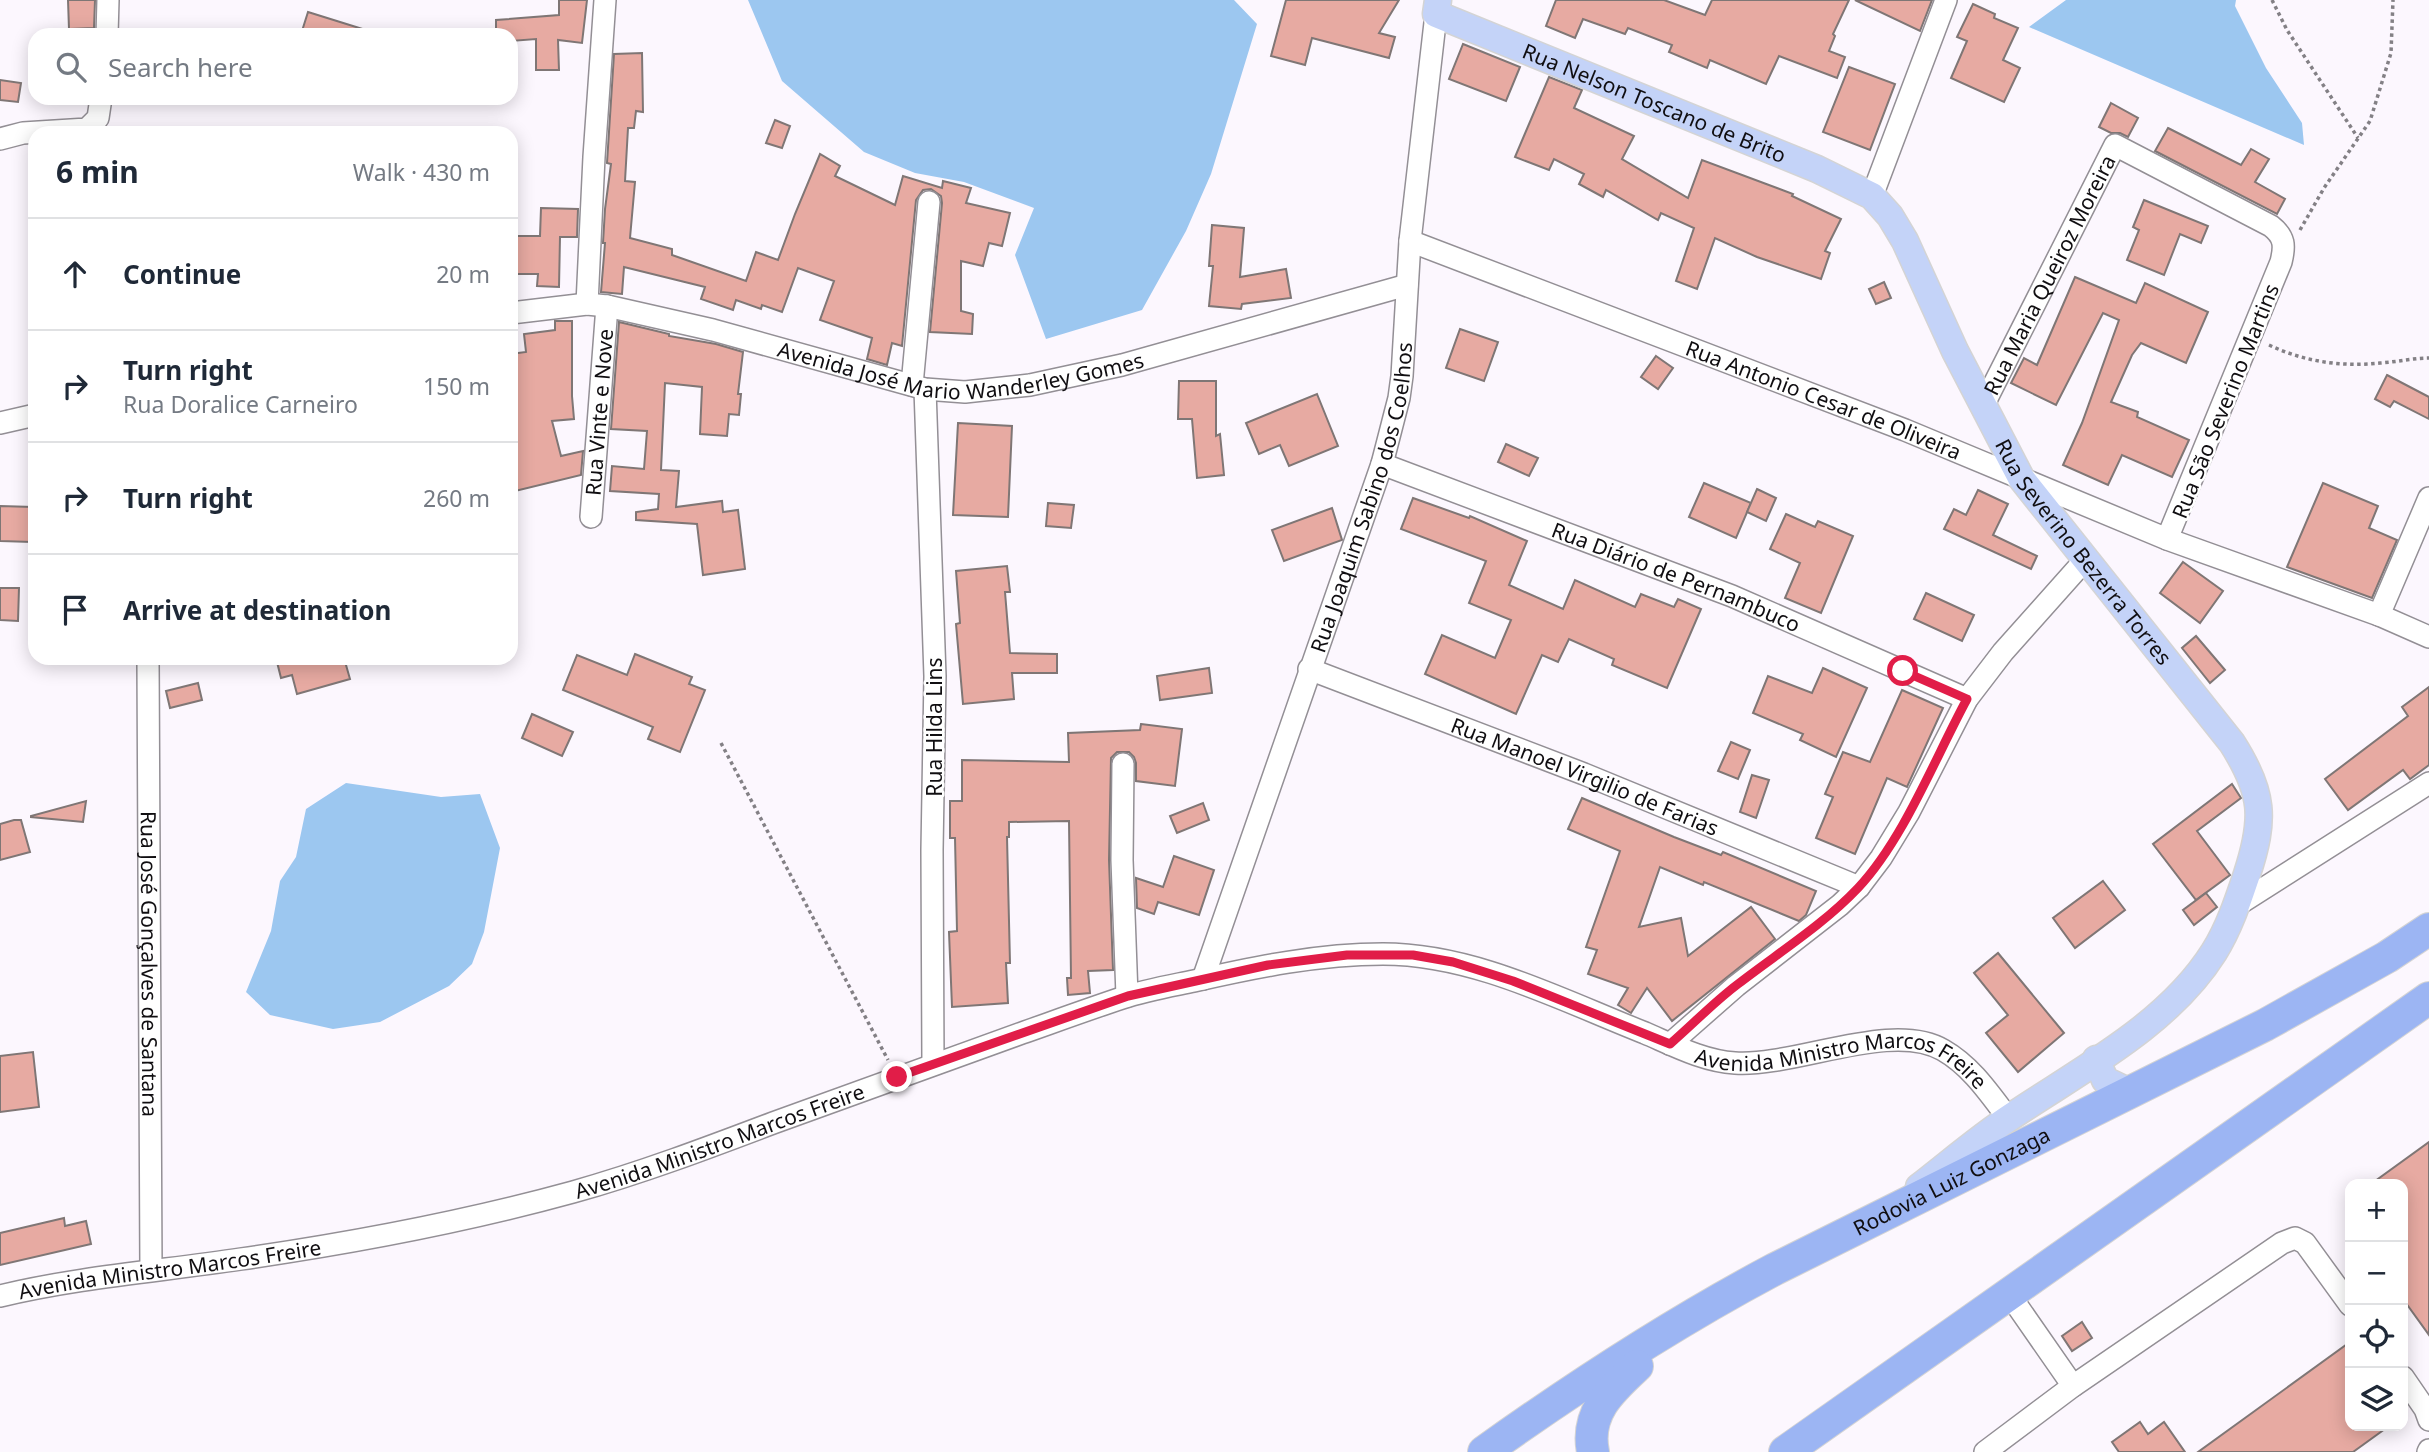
<!DOCTYPE html>
<html lang="en">
<head>
<meta charset="utf-8">
<style>
	:root { --surface:#fff; --page:#f6f6f7; --text:#1f2937; --muted:#747a83; --line:#e0e1e3 }
	body { margin:0; font-family:"Noto Sans",sans-serif; background:var(--page); color:var(--text) }
	.controls { position:absolute; right:21px; bottom:21px; display:grid; overflow:hidden; border-radius:14px; box-shadow:0 4px 18px #0003 }
	.controls button { width:63px; height:63px; display:grid; place-items:center; padding:0; border:0; border-bottom:2px solid var(--line); background:var(--surface); color:var(--text); font:35px sans-serif }
	.stop { position:absolute; width:21px; height:21px; margin:-16px; border:5px solid #e11d48; border-radius:50%; background:#fff }
	.stop.end { background:#e11d48; border-color:#fff; box-shadow:0 2px 7px #0008 }
	.list { margin:0; padding:0; list-style:none }
	h2 { display:flex; justify-content:space-between; align-items:center; height:91px; margin:0; padding:0 28px; font-size:30px }
	h2 small { font-size:23px; font-weight:400; color:var(--muted) }
	.list li { display:grid; grid-template-columns:46px 1fr auto; gap:21px; align-items:center; box-sizing:border-box; height:112px; padding:0 28px; border-top:2px solid var(--line) }
	.list b { display:block; font-size:26px; white-space:nowrap }
	.list p { margin:0; font-size:23px; white-space:nowrap; color:var(--muted) }
	.list em { font-size:23px; font-style:normal; color:var(--muted) }
	.icon { flex:none; width:38px; height:38px; fill:none; stroke:currentColor; stroke-width:2; stroke-linecap:round; stroke-linejoin:round }
	.map { position:relative; flex:none; width:2429px; height:1452px; overflow:hidden }
	.search { position:absolute; background:var(--surface); box-shadow:0 4px 18px #0003; left:28px; top:28px; width:490px; height:77px; display:flex; align-items:center; gap:18px; box-sizing:border-box; padding:0 24px; border-radius:21px; color:var(--muted); font-size:26px }
	.panel { position:absolute; background:var(--surface); box-shadow:0 4px 18px #0003; left:28px; top:126px; width:490px; height:539px; border-radius:21px }
	.map>svg:first-child { display:block }
	.water { fill:#9cc7f0 }
	.building { fill:#e7aaa2; stroke:#7f7675; stroke-width:2 }
	.lines { fill:none; stroke-linecap:round; stroke-linejoin:round }
	.minor-casing { stroke:#938f95; stroke-width:24 }
	.major-casing { stroke:#d4d4d4; stroke-width:29 }
	.highway-casing { stroke:#d4d4d4; stroke-width:34 }
	.path { stroke:#838085; stroke-width:3.5; stroke-dasharray:3.5 3.5; stroke-linecap:butt }
	.minor { stroke:#fff; stroke-width:21 }
	.major { stroke:#c4d3f8; stroke-width:26 }
	.highway { stroke:#9cb5f3; stroke-width:32 }
	.route { stroke:#e11d48; stroke-width:9 }
	.labels { text-anchor:middle; dominant-baseline:central; stroke-width:5; stroke-linejoin:round; paint-order:stroke }
	.street-label { font-size:21px; fill:#100e11; stroke:#fff }
</style>
</head>
<body>
<div class="map">
<svg width="2429" height="1452" viewBox="0 0 2429 1452">
	<rect width="100%" height="100%" fill="#fcf7fe"/>
	<g class="water">
		<polygon points="748,0 1234,0 1257,24 1211,174 1186,231 1142,310 1046,339 1015,255 1034,208 964,182 915,173 864,152 782,81"/>
		<polygon points="2066,0 2236,0 2235,6 2266,68 2302,123 2304,145 2029,27"/>
		<polygon points="346,783 441,797 480,794 500,848 484,932 472,964 449,986 380,1022 333,1029 270,1015 246,992 271,931 280,881 296,857 306,809"/>
	</g>
	<g class="building">
		<polygon points="68,0 95,0 94,28 69,29"/>
		<polygon points="559,0 587,0 582,43 558,40 559,70 536,70 536,39 511,41 511,35 496,35 496,20 559,15"/>
		<polygon points="1286,0 1399,0 1379,33 1395,37 1389,58 1312,38 1305,65 1271,56"/>
		<polygon points="1556,0 1664,0 1705,15 1712,0 1849,0 1833,34 1835,36 1829,51 1845,57 1837,78 1779,56 1766,84 1710,60 1707,68 1669,52 1672,45 1628,28 1625,34 1583,19 1575,38 1546,26"/>
		<polygon points="1855,0 1932,0 1920,31"/>
		<polygon points="1973,4 1995,14 1994,18 2018,28 2003,60 2020,68 2004,102 1951,78 1967,41 1957,37"/>
		<polygon points="308,12 369,31 369,35 315,35 302,31"/>
		<polygon points="1463,44 1520,67 1506,101 1449,79"/>
		<polygon points="642,53 643,112 636,111 634,128 628,128 625,181 635,182 630,238 672,249 672,255 746,281 756,252 778,260 795,214 820,154 840,166 835,176 895,205 903,176 942,188 943,181 971,188 966,203 1010,213 1002,246 989,243 983,266 961,261 961,311 973,314 972,334 930,332 942,203 941,196 931,189 923,190 916,200 902,346 892,343 887,365 867,359 872,338 820,320 834,281 798,268 782,312 762,305 761,309 736,300 733,310 701,299 705,287 624,267 622,294 601,292 605,243 603,243 605,209 611,164 607,163 614,54"/>
		<polygon points="1849,67 1895,84 1870,150 1823,132"/>
		<polygon points="1549,77 1582,90 1574,108 1634,136 1622,159 1688,198 1702,160 1793,194 1792,196 1841,219 1825,251 1830,253 1821,279 1757,257 1715,238 1697,289 1676,281 1694,228 1661,213 1658,220 1606,190 1603,197 1579,184 1584,174 1554,159 1549,170 1515,157"/>
		<polygon points="0,80 21,83 18,102 0,100"/>
		<polygon points="2111,103 2138,118 2128,137 2120,133 2111,133 2099,127"/>
		<polygon points="775,120 790,126 782,148 766,143"/>
		<polygon points="2168,128 2241,165 2251,149 2269,159 2255,182 2285,199 2277,214 2155,151"/>
		<polygon points="2144,200 2208,226 2201,243 2180,234 2164,275 2127,260 2139,230 2133,227"/>
		<polygon points="541,208 578,209 577,237 560,237 559,287 537,286 538,274 513,274 514,236 540,236"/>
		<polygon points="1212,225 1244,228 1240,277 1286,269 1291,298 1242,304 1241,309 1209,306 1213,266 1209,266"/>
		<polygon points="2075,277 2136,303 2145,283 2208,312 2186,363 2141,343 2132,355 2111,402 2138,412 2137,417 2189,440 2172,477 2122,455 2108,485 2063,465 2082,423 2119,320 2103,313 2056,405 2011,383 2024,358 2037,365"/>
		<polygon points="1884,282 1891,298 1876,304 1869,289"/>
		<polygon points="555,321 572,321 572,396 574,419 552,421 561,456 583,451 581,475 511,492 511,354 526,352 524,334 555,330"/>
		<polygon points="619,322 669,334 669,336 716,344 743,352 738,394 741,394 739,415 729,414 727,436 700,434 702,387 665,383 661,470 679,471 676,507 722,501 723,512 738,510 745,569 703,575 697,524 636,520 636,512 658,509 659,494 610,491 612,466 644,469 647,431 611,429"/>
		<polygon points="1460,329 1498,342 1484,381 1446,368"/>
		<polygon points="1656,356 1673,368 1658,389 1641,377"/>
		<polygon points="2387,375 2429,397 2429,419 2394,401 2390,407 2375,399"/>
		<polygon points="1179,381 1216,381 1216,436 1220,434 1224,475 1197,478 1192,419 1178,419"/>
		<polygon points="1317,394 1338,446 1289,466 1280,445 1259,454 1246,423"/>
		<polygon points="958,423 1012,426 1008,517 953,515"/>
		<polygon points="1506,444 1538,458 1529,476 1498,462"/>
		<polygon points="1704,483 1751,503 1736,538 1689,517"/>
		<polygon points="2323,483 2378,506 2369,528 2397,540 2372,598 2287,567"/>
		<polygon points="1757,489 1776,498 1766,521 1747,512"/>
		<polygon points="1978,490 2008,504 1993,535 2037,556 2031,569 1944,529 1954,509 1966,515"/>
		<polygon points="1413,498 1469,518 1470,516 1527,541 1509,585 1563,609 1575,580 1635,607 1641,594 1674,607 1678,599 1701,609 1667,688 1612,665 1614,659 1569,639 1558,662 1542,655 1516,714 1425,674 1442,635 1495,658 1511,620 1469,603 1486,561 1401,529"/>
		<polygon points="1048,503 1074,505 1071,528 1046,526"/>
		<polygon points="0,506 33,507 32,542 0,541"/>
		<polygon points="1332,508 1342,540 1284,561 1272,530"/>
		<polygon points="1786,514 1815,527 1818,521 1853,536 1821,613 1785,598 1800,563 1770,549"/>
		<polygon points="2183,562 2223,591 2200,623 2160,593"/>
		<polygon points="1007,566 1010,592 1005,592 1010,653 1057,654 1057,673 1012,673 1014,699 963,704 956,624 960,623 956,571"/>
		<polygon points="0,588 19,588 18,621 0,620"/>
		<polygon points="1926,593 1974,615 1962,641 1914,619"/>
		<polygon points="2196,636 2225,670 2210,683 2182,648"/>
		<polygon points="635,654 692,677 689,684 705,690 680,752 648,739 653,727 563,690 577,655 627,675"/>
		<polygon points="276,658 344,658 350,679 297,694 292,675 281,678"/>
		<polygon points="1209,668 1212,693 1160,700 1157,676"/>
		<polygon points="1823,668 1867,688 1836,757 1800,740 1803,734 1753,713 1768,676 1812,693"/>
		<polygon points="198,683 202,700 170,708 166,691"/>
		<polygon points="2429,687 2429,765 2410,779 2403,770 2348,810 2325,779 2408,716 2402,707"/>
		<polygon points="1902,690 1943,708 1907,787 1887,778 1855,854 1816,838 1833,797 1825,794 1843,752 1870,762"/>
		<polygon points="532,714 573,732 562,756 522,738"/>
		<polygon points="1141,724 1182,729 1175,786 1136,781 1136,763 1134,757 1129,752 1117,752 1111,758 1109,860 1113,970 1088,971 1090,993 1068,995 1067,978 1071,978 1069,821 1009,822 1009,837 1007,837 1010,963 1006,963 1008,1003 952,1007 949,932 957,931 955,838 950,838 950,801 962,801 962,760 1069,762 1068,733 1140,730"/>
		<polygon points="1731,742 1750,750 1738,779 1718,771"/>
		<polygon points="1752,775 1769,780 1756,818 1740,812"/>
		<polygon points="2232,784 2241,798 2197,831 2230,875 2196,900 2153,844"/>
		<polygon points="1582,798 1674,837 1721,855 1723,852 1816,891 1806,915 1799,921 1704,882 1703,885 1660,867 1639,927 1681,918 1688,956 1751,907 1775,939 1672,1021 1647,988 1631,1013 1618,1005 1628,988 1588,974 1597,950 1586,947 1620,851 1568,829"/>
		<polygon points="86,801 83,822 31,817 31,816"/>
		<polygon points="1203,803 1209,820 1177,833 1170,816"/>
		<polygon points="14,820 21,820 30,852 0,860 0,824"/>
		<polygon points="1174,856 1214,870 1199,915 1158,902 1154,914 1137,908 1136,878 1163,887"/>
		<polygon points="2103,881 2125,910 2075,948 2053,918"/>
		<polygon points="2206,893 2217,907 2194,925 2183,910"/>
		<polygon points="1998,953 2064,1033 2018,1072 1986,1033 2008,1015 1974,973"/>
		<polygon points="33,1052 39,1107 0,1112 0,1056"/>
		<polygon points="2429,1142 2429,1335 2403,1299 2403,1184 2371,1184"/>
		<polygon points="64,1218 65,1226 86,1221 91,1244 0,1265 0,1233"/>
		<polygon points="2082,1322 2092,1338 2072,1351 2062,1336"/>
		<polygon points="2350,1342 2350,1426 2389,1426 2353,1452 2198,1452"/>
		<polygon points="2140,1422 2148,1434 2164,1422 2185,1452 2119,1452 2112,1442"/>
	</g>
	<g class="lines">
		<defs>
			<g id="minor">
				<polyline points="107,35 108,0"/>
				<polyline points="0,139 23,133 87,129 98,118 101,98"/>
				<polyline points="1872,196 1946,0"/>
				<path id="s1" d="M1410,241L1905,430L2167,539L2379,615L2429,637"/>
				<polyline points="587,304 594,157 605,0"/>
				<path id="s2" d="M511,313L587,304L607,306L713,330L925,389L965,392L1030,385L1122,365L1407,285"/>
				<polyline points="912,385 929,202"/>
				<polyline points="925,389 935,676 932,850 933,1064"/>
				<path id="s3" d="M1983,406L2115,145L2271,226C2285,237 2285,246 2281,262L2167,539"/>
				<polyline points="0,423 35,415"/>
				<path id="s4" d="M1382,464L1732,596L1967,699"/>
				<path id="s5" d="M591,517L607,306"/>
				<polyline points="2379,615 2429,498"/>
				<path id="s6" d="M148,658L151,1270"/>
				<path id="s7" d="M1309,669L1584,774L1859,887"/>
				<polyline points="1123,764 1122,860 1127,996"/>
				<polyline points="2236,906 2429,783"/>
				<path id="s8" d="M1203,979L1382,464L1399,398L1402,376L1410,241L1436,14"/>
				<polyline points="1670,1044 1736,986 1840,905 1859,887 1881,858 1909,812 1967,699 2003,652 2085,560"/>
				<polyline points="2009,1294 2073,1386"/>
				<path id="s9" d="M0,1296C79,1277 161,1271 241,1259C352,1243 464,1222 573,1192C641,1173 707,1148 773,1123C856,1093 939,1063 1022,1033C1056,1021 1089,1009 1122,998C1146,990 1170,986 1194,981C1256,967 1319,954 1383,954C1474,954 1561,1000 1645,1033C1673,1045 1703,1061 1735,1063C1795,1067 1892,1020 1943,1050C1971,1066 1989,1093 2008,1118"/>
				<polyline points="2403,1377 2425,1409 2429,1420"/>
				<polyline points="1985,1452 2073,1386 2282,1243 2295,1238 2305,1243 2350,1305"/>
				<polyline points="2428,1452 2429,1450"/>
			</g>
			<g id="major">
				<path id="s10" d="M1438,0L1436,14L1817,169L1872,196L1890,216L1905,241L1955,351L2021,478L2232,743C2264,793 2265,819 2247,874C2238,901 2229,928 2214,952C2168,1025 2082,1069 2012,1116C1980,1137 1950,1163 1919,1187"/>
				<polyline points="2096,1059 2105,1080 2130,1092"/>
			</g>
			<g id="highway">
				<path id="s11" d="M1484,1452C1578,1385 1673,1323 1775,1269L2265,1025L2387,957L2429,929"/>
				<path d="M1593,1452C1585,1413 1611,1390 1637,1366"/>
				<polyline points="1785,1452 2429,998"/>
			</g>
		</defs>
		<use href="#minor" class="minor-casing"/>
		<use href="#major" class="major-casing"/>
		<use href="#highway" class="highway-casing"/>
		<g class="path">
			<polyline points="2272,0 2287,30 2358,138"/>
			<polyline points="2300,230 2324,188 2370,121 2391,53 2393,0"/>
			<path d="M2269,345C2305,362 2342,367 2380,363C2397,362 2413,358 2429,358"/>
			<polyline points="721,743 888,1060"/>
		</g>
		<use href="#minor" class="minor"/>
		<use href="#major" class="major"/>
		<use href="#highway" class="highway"/>
	</g>
	<g class="lines">
		<path class="route" d="M897,1077L1128,996L1268,965L1347,955H1413L1453,962L1513,981L1670,1044C1693,1024 1714,1002 1738,984C1778,953 1823,925 1858,888C1904,839 1935,758 1967,699L1903,671"/>
	</g>
	<g class="labels">
		<g class="street-label">
			<text stroke="none"><textPath href="#s10" startOffset="250">Rua Nelson Toscano de Brito</textPath></text>
			<text stroke="none"><textPath href="#s3" startOffset="147">Rua Maria Queiroz Moreira</textPath></text>
			<text stroke="none"><textPath href="#s2" startOffset="460">Avenida José Mario Wanderley Gomes</textPath></text>
			<text stroke="none"><textPath href="#s1" startOffset="443">Rua Antonio Cesar de Oliveira</textPath></text>
			<text transform="translate(2225 401) rotate(-68)">Rua São Severino Martins</text>
			<text stroke="none"><textPath href="#s5" startOffset="105">Rua Vinte e Nove</textPath></text>
			<text stroke="none"><textPath href="#s8" startOffset="508">Rua Joaquim Sabino dos Coelhos</textPath></text>
			<text stroke="none"><textPath href="#s10" startOffset="903">Rua Severino Bezerra Torres</textPath></text>
			<text stroke="none"><textPath href="#s4" startOffset="315">Rua Diário de Pernambuco</textPath></text>
			<text transform="translate(934 727) rotate(-90)">Rua Hilda Lins</text>
			<text stroke="none"><textPath href="#s7" startOffset="296">Rua Manoel Virgilio de Farias</textPath></text>
			<text stroke="none"><textPath href="#s6" startOffset="306">Rua José Gonçalves de Santana</textPath></text>
			<text stroke="none"><textPath href="#s9" startOffset="1914">Avenida Ministro Marcos Freire</textPath></text>
			<text stroke="none"><textPath href="#s9" startOffset="738">Avenida Ministro Marcos Freire</textPath></text>
			<text stroke="none"><textPath href="#s11" startOffset="541">Rodovia Luiz Gonzaga</textPath></text>
			<text stroke="none"><textPath href="#s9" startOffset="172">Avenida Ministro Marcos Freire</textPath></text>
		</g>
	</g>
</svg>
<div class="controls">
<button>+</button>
<button>−</button>
<button><svg class="icon" aria-label="locate" viewBox="0 0 24 24"><circle cx="12" cy="12" r="6"/><path d="M12 2v4M12 18v4M2 12h4M18 12h4"/></svg></button>
<button><svg class="icon" aria-label="layers" viewBox="0 0 24 24"><path d="M12 4l9 5-9 5-9-5zM3 14l9 5 9-5"/></svg></button>
</div>
<div class="stop" style="left:1903px;top:671px"></div>
<div class="stop end" style="left:897px;top:1077px"></div>
<div class="search"><svg class="icon" aria-label="search" viewBox="0 0 24 24"><circle cx="10" cy="10" r="6"/><path d="M15 15l6 6"/></svg>Search here</div>
<section class="panel">
<h2>6 min<small>Walk · 430 m</small></h2>
<ul class="list">
<li><svg class="icon" aria-label="ahead" viewBox="0 0 24 24"><path d="M12 20V5M6 11l6-6 6 6"/></svg><div><b>Continue</b></div><em>20 m</em></li>
<li><svg class="icon" aria-label="right" viewBox="0 0 24 24"><path d="M7 20v-9h11M14 6l5 5-5 5"/></svg><div><b>Turn right</b><p>Rua Doralice Carneiro</p></div><em>150 m</em></li>
<li><svg class="icon" aria-label="right" viewBox="0 0 24 24"><path d="M7 20v-9h11M14 6l5 5-5 5"/></svg><div><b>Turn right</b></div><em>260 m</em></li>
<li><svg class="icon" aria-label="arrive" viewBox="0 0 24 24"><path d="M6 21V4h12l-3 4 3 4H6"/></svg><div><b>Arrive at destination</b></div></li>
</ul>
</section>
</div>
</body>
</html>
